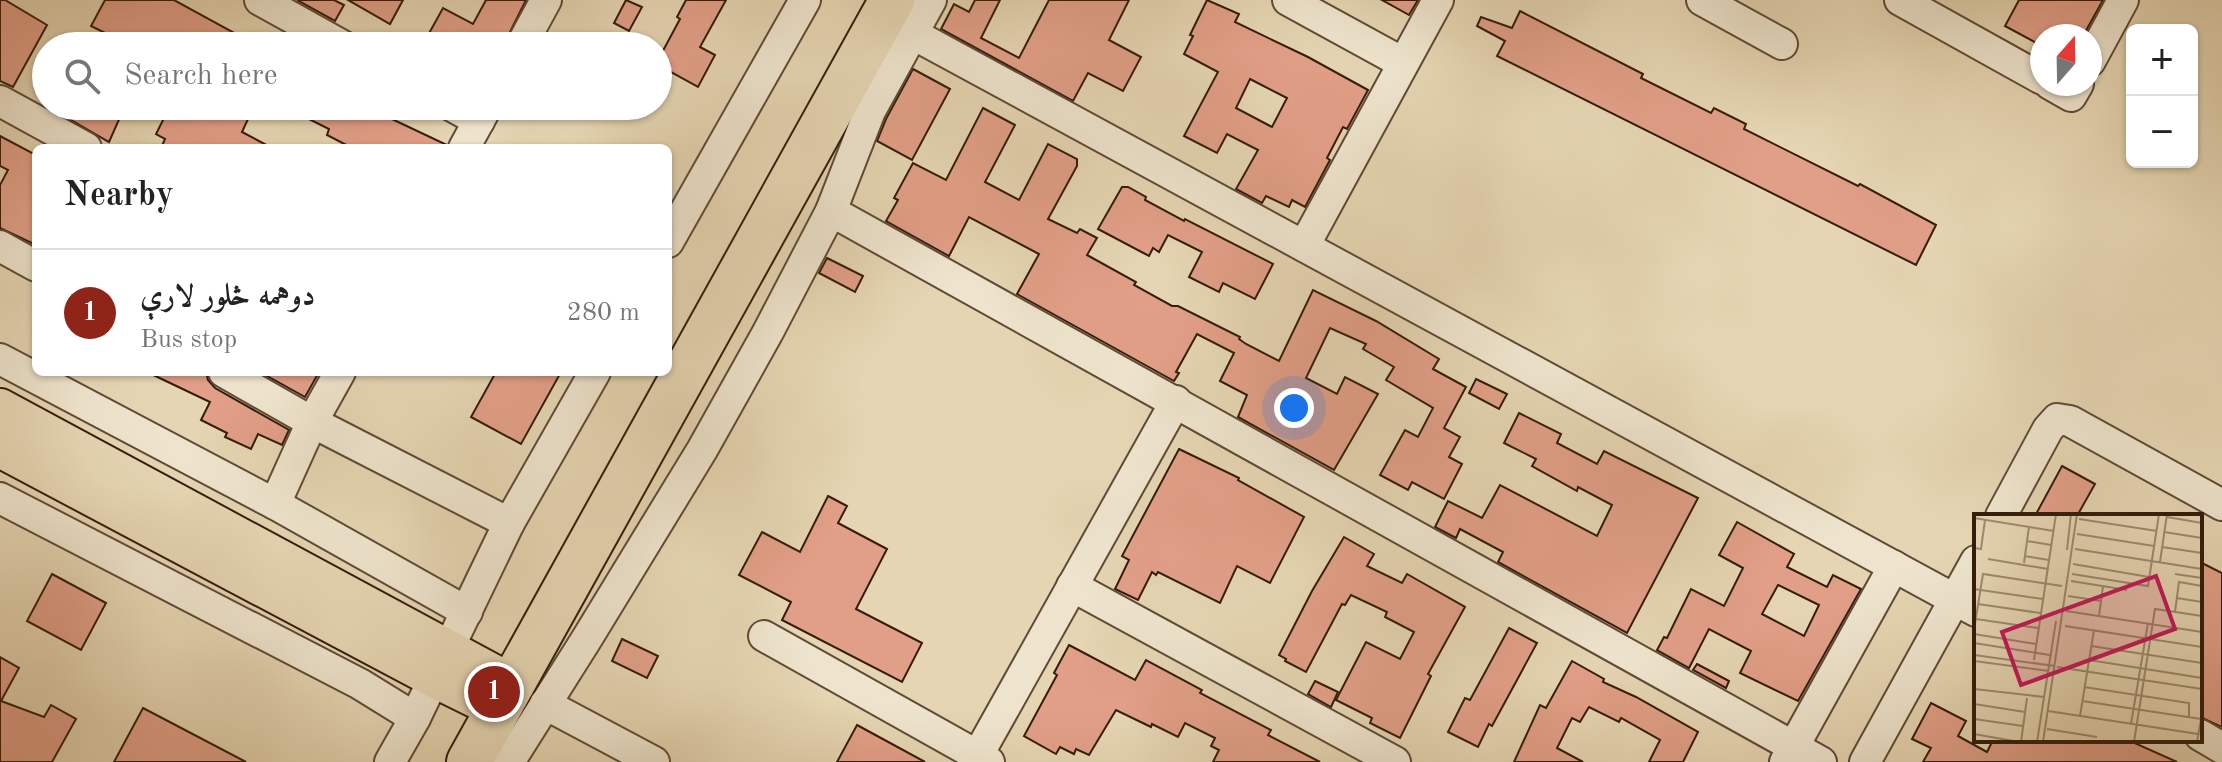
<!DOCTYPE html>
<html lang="en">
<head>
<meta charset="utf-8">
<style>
	:root { --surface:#fff; --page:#f6f6f6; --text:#222; --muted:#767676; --line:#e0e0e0; --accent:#8f2418 }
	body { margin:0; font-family:"Old Standard TT",Amiri,serif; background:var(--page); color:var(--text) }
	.controls { position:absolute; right:24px; top:24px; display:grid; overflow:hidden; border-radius:12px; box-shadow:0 2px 6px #0004 }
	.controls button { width:72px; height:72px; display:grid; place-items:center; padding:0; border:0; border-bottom:2px solid var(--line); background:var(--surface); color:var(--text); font:40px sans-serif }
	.compass { position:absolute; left:2030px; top:24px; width:72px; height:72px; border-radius:50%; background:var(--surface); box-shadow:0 2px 6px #0004; rotate:20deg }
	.you { position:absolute; left:1294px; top:408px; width:28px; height:28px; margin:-20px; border:6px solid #fff; border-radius:50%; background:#1a73e8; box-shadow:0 0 0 12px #1a73e833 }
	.badge { display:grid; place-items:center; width:52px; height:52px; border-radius:50%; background:var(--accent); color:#fff; font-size:26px; font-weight:700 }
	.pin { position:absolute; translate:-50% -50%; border:4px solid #fff; box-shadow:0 2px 8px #0006 }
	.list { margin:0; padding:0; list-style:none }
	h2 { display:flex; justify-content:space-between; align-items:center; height:104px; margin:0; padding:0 32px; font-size:34px }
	h2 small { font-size:26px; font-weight:400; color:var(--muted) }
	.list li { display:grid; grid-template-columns:52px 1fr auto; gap:24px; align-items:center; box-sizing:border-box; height:128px; padding:0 32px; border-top:2px solid var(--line) }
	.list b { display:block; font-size:30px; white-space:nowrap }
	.list p { margin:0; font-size:26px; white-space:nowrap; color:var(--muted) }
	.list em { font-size:26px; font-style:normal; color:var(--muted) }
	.icon { flex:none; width:44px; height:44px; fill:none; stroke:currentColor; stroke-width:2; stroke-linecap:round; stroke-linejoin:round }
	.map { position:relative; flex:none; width:2222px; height:762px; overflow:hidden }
	.search { position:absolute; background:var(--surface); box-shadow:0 2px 6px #0004; left:32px; top:32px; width:640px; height:88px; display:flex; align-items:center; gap:20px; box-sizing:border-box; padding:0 28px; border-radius:44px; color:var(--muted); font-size:30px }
	.panel { position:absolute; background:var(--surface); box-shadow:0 2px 6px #0004; left:32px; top:144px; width:640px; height:232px; border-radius:12px }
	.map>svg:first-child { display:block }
	.building { fill:#e19f87; stroke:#341c0b; stroke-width:2; fill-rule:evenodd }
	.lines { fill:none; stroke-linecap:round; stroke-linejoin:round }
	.minor-casing { stroke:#604a35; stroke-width:34 }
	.major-casing { stroke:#341c0b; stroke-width:42 }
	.highway-casing { stroke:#341c0b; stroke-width:48 }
	.minor { stroke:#eee4cd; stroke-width:30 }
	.major { stroke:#e5d5b2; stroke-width:38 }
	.highway { stroke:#e5d5b2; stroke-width:44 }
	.inset-road { fill:none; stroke:#9e8b6f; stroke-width:2 }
	.view { fill:#c2185b; fill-opacity:0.15; stroke:#c2185b; stroke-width:4 }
	.inset-edge { fill:none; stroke:#341c0b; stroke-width:4 }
</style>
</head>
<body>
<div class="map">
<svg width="2222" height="762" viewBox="0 0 2222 762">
	<rect width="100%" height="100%" fill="#e5d5b2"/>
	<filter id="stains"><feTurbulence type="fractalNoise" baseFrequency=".0025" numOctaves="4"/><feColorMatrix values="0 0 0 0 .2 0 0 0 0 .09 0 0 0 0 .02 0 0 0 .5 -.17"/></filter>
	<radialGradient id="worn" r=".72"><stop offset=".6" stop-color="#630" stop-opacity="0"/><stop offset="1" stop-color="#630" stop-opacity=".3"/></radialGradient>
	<g class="building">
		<polygon points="0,0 5,0 47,25 13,87 0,81"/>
		<polygon points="105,0 174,0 258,46 151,46 128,34 123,42 91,26"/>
		<polygon points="297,0 334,0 344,5 335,21"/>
		<polygon points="348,0 403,0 390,24"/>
		<polygon points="486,0 526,0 503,46 422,46 443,8 473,24"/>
		<polygon points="626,0 642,7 629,31 614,23"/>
		<polygon points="686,0 726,0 700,47 715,55 698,87 658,65 658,60 680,19 677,17"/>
		<polygon points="975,0 1000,0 981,38 1019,58 1049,0 1129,0 1109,40 1141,57 1123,91 1088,73 1073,101 941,29 954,4 969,12"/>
		<path d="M1207,0L1239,14L1235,22L1308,57L1368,90L1347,129L1343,127L1327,158L1330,160L1305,207L1292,200L1289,207L1266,196L1262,203L1236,189L1258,150L1227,134L1217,153L1184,136L1218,72L1184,54L1193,36L1190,35ZM1250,79L1287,98L1272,127L1236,108Z"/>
		<polygon points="1382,0 1418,0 1409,15"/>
		<polygon points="2019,0 2103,0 2083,36 2042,36 2042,46 2005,26"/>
		<polygon points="1520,11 1643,74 1641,78 1711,113 1714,108 1746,124 1744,129 1858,186 1860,184 1936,225 1916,265 1497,56 1505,41 1477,26 1481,17 1512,28"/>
		<polygon points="913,69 950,89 912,160 877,141 886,119"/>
		<polygon points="47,106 125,106 109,142"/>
		<polygon points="170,106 254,106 242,132 272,148 161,148 165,139 156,134"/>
		<polygon points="283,106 380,106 377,112 447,145 446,148 352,148 327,135 329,129"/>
		<polygon points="983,108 1015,125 985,182 1019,200 1048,144 1077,159 1077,166 1048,219 1077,233 1080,229 1097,238 1087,255 1136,282 1134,285 1172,306 1178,306 1240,337 1239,339 1246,344 1279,361 1313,290 1376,321 1439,359 1433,369 1466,387 1444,428 1460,437 1449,457 1462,464 1444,499 1412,482 1408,490 1380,475 1405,430 1418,437 1433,408 1386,380 1394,367 1363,349 1366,344 1330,328 1306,378 1337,394 1345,377 1378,394 1334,470 1238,417 1247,395 1220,381 1234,353 1197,334 1176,372 1179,373 1174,381 1017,294 1039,254 969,217 949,256 886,221 898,200 894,198 913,163 946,180"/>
		<polygon points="0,136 36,155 36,245 0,228 0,185 8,170 0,166"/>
		<polygon points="1122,187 1128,187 1146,197 1145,200 1184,221 1185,219 1273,264 1255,299 1223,283 1219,292 1189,277 1202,252 1168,235 1159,252 1153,248 1149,256 1098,229"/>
		<polygon points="827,258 863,276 855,292 819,273"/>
		<polygon points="147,372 206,372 208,380 215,388 289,430 282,445 258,434 251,449 225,437 227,433 201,420 210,402"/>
		<polygon points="260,372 319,372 305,397"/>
		<polygon points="496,372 561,372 521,444 471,417"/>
		<polygon points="1476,379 1507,394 1499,409 1469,393"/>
		<polygon points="1519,413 1561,434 1557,443 1597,464 1604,451 1698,498 1627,633 1498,562 1503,552 1460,529 1456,538 1435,527 1448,501 1482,518 1500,485 1597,536 1612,505 1578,487 1577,491 1532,466 1536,459 1504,443"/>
		<polygon points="1179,449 1239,478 1238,480 1304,517 1270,583 1237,566 1220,603 1158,572 1156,575 1152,572 1138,600 1115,589 1129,560 1122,556"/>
		<polygon points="2062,466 2095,484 2077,516 2035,516"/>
		<polygon points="828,496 847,506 838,523 887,549 856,609 922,643 902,682 782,620 791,602 739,575 762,532 800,552"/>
		<path d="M1737,522L1794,554L1787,567L1827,587L1833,575L1861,589L1798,701L1740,673L1751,651L1709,629L1689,668L1657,650L1664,637L1667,638L1691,589L1724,606L1743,568L1719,555ZM1778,585L1819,605L1804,636L1762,614Z"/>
		<polygon points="1344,537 1374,554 1367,566 1402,583 1407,574 1465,607 1428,674 1431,676 1400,738 1370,723 1372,718 1336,700 1366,642 1400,659 1414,632 1385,617 1387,612 1351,595 1345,605 1342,604 1306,672 1285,661 1286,659 1279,655 1312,591"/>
		<polygon points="2200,562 2222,573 2222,727 2200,717"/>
		<polygon points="52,574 106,603 81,650 27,621"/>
		<polygon points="1509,628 1537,643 1492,726 1489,724 1478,747 1448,732 1465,698 1470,700"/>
		<polygon points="622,639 658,656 647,678 612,661"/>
		<polygon points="1069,645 1135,680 1146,660 1202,690 1200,693 1271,730 1268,735 1320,762 1213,762 1219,750 1211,746 1215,738 1185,723 1178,737 1152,724 1151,727 1116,710 1089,755 1076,749 1074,754 1060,747 1056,754 1024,736 1057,675 1054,673"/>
		<polygon points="0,657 19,668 1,701 44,717 51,705 76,719 52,762 0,762"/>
		<polygon points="1572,661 1604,679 1603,682 1636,697 1698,732 1683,762 1649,762 1660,740 1621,718 1619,722 1589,707 1580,722 1572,718 1557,748 1583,762 1514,762 1540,705 1546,708"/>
		<polygon points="1697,664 1729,681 1726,688 1693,670"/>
		<polygon points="1315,681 1338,692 1331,707 1308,694"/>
		<polygon points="1931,703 1966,721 1958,736 1987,752 1993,740 2128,740 2177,762 1923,762 1931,748 1912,739"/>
		<polygon points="143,708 246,762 114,762"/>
		<polygon points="857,725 925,762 837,762"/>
	</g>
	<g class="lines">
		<defs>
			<g id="minor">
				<polyline points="260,0 343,46"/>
				<polyline points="1288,0 1403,63"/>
				<polyline points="1702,0 1782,44"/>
				<polyline points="1900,0 2042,79"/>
				<polyline points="913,34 1976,611"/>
				<polyline points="521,46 546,0"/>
				<polyline points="2090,61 2123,0"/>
				<polyline points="2050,84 2071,96 2078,84"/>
				<polyline points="0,101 86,148"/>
				<polyline points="452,106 479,121"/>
				<polyline points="464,148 487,106"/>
				<polyline points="831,211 1821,762"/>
				<polyline points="668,242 805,0"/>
				<polyline points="0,246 36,266"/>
				<polyline points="1304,246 1438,0"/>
				<polyline points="0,359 275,504 467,612"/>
				<polyline points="224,372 312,422 509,523"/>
				<polyline points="0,498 360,684 415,718"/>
				<polyline points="275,504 312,422 340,372"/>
				<polyline points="2001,516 2048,429 2057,419 2070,421 2222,505"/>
				<polyline points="1072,586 1395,762"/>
				<polyline points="764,636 989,762"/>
				<polyline points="545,704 654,762"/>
				<polyline points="2200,735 2222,748"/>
				<polyline points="390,762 415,718 509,523 595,372"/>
				<polyline points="509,762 586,640 702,450 768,332 831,211 870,111 931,0"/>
				<polyline points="974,762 1176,401"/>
				<polyline points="1785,762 1894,566"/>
				<polyline points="1865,762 1976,561"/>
			</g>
			<g id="major">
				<polyline points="0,408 512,684"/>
				<polyline points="0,448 434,678 497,709"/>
			</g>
			<polyline id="highway" points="469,762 892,0"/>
		</defs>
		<use href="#minor" class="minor-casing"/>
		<use href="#major" class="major-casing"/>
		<use href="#highway" class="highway-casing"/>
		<use href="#minor" class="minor"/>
		<use href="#major" class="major"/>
		<use href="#highway" class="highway"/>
	</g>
	<g transform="translate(1974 514)">
		<rect width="228" height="228" fill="#e5d5b2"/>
		<path class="inset-road" d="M193,3L228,9M0,4L80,17M105,5L183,17M190,18L228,24M103,20L180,32M53,27L77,31M188,33L228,39M0,34L7,35L11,6M101,35L228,55M93,36L97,0M50,42L75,46M14,45L74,55M186,48L193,0M50,49L55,13M99,50L175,63M98,60L174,72L185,0M201,60L228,64M97,67L153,76M0,75L69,85M94,82L127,87M203,84L228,88M4,90L66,99M92,97L228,118M201,98L205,68L228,72M125,102L129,72M2,105L64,114M91,112L228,133M0,116L9,60L88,72M0,120L62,130M0,129L76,141M117,132L228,149M0,141L81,152M60,146L82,0M115,146L228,164M0,147L75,157M83,153L228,175M110,173L215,189V203M0,175L70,183M108,187L227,205M0,190L51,198M74,197L224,220M106,202L120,116M0,205L49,212M157,210L174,109M73,215L123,223M0,220L45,228M47,228L53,184M63,228L82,107M69,228L103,0M160,228L181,95L228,102M223,228L228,200"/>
		<path class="view" d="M182,62L201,115L47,171L28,118Z"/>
		<rect width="228" height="228" class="inset-edge"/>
	</g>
	<rect width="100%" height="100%" filter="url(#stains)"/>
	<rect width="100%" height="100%" fill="url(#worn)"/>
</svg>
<div class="controls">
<button>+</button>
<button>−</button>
</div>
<svg class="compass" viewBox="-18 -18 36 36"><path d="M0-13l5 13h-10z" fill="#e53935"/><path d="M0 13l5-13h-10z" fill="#767676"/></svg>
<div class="you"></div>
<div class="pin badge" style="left:494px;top:692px">1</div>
<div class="search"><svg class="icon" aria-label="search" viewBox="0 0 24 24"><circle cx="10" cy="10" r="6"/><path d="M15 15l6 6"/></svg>Search here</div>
<section class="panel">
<h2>Nearby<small></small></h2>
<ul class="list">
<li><span class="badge">1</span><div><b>دوهمه څلور لارې</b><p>Bus stop</p></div><em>280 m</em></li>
</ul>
</section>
</div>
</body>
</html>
